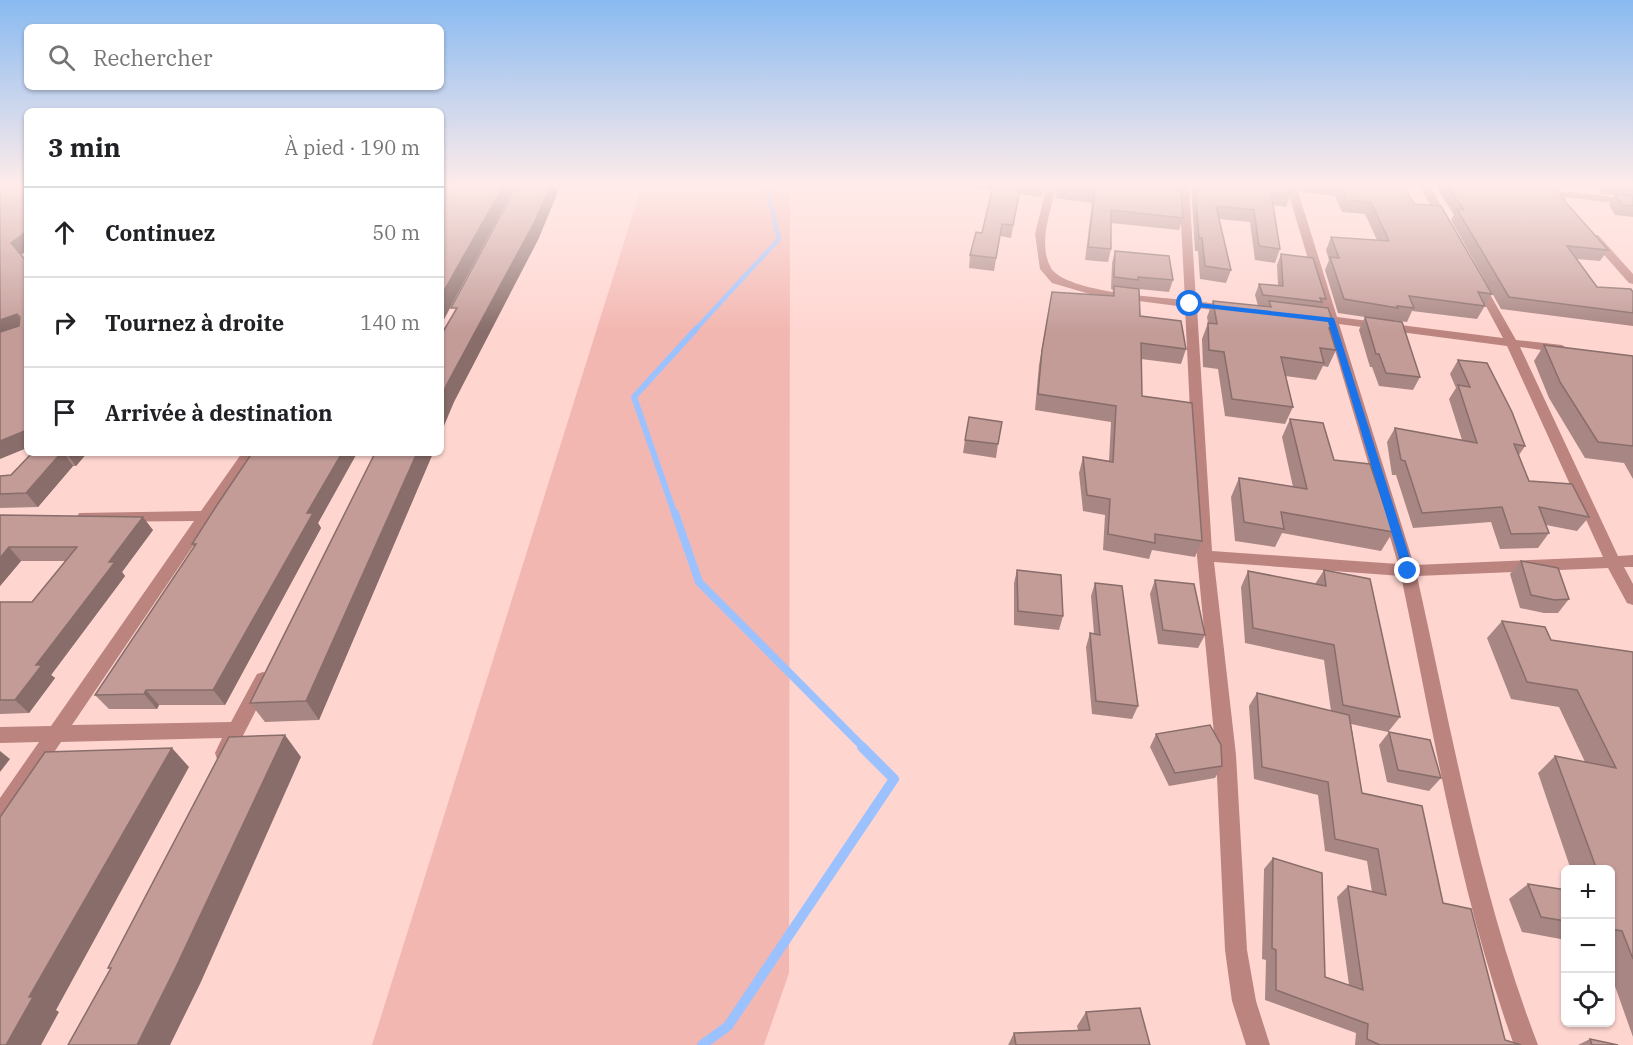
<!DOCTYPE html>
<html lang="fr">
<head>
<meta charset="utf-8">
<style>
	:root { --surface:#fff; --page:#f6f6f6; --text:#202124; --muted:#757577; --line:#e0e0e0 }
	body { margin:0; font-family:"IBM Plex Serif",serif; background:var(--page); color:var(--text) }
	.controls { position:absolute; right:18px; bottom:18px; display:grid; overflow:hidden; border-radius:9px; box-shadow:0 2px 4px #0004 }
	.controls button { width:54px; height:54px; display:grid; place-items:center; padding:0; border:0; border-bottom:2px solid var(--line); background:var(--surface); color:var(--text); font:30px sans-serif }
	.stop { position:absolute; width:18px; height:18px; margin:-14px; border:4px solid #1a73e8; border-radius:50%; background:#fff }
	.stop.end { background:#1a73e8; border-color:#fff; box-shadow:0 2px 6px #0008 }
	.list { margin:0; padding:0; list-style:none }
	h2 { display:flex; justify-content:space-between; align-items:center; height:78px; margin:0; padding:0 24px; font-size:26px }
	h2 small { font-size:20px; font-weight:400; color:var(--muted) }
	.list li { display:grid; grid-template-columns:39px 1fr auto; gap:18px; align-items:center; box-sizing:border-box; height:90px; padding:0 24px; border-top:2px solid var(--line) }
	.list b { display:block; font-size:22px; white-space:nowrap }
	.list em { font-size:20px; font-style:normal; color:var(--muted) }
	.icon { flex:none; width:33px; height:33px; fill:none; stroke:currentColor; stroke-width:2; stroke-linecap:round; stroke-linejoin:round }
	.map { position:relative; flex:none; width:1633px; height:1045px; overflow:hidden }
	.search { position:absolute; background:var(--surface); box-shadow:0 2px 4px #0004; left:24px; top:24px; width:420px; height:66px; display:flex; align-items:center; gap:15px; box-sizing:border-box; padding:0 21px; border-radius:9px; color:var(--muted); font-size:22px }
	.panel { position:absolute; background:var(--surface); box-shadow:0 2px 4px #0004; left:24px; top:108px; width:420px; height:348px; border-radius:9px }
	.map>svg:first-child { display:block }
	.green { fill:#f3b7b1 }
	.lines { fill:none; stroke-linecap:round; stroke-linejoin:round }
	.stream-far3 { stroke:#9bc2ff; stroke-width:4.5 }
	.stream-far2 { stroke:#9bc2ff; stroke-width:6 }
	.stream-far1 { stroke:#9bc2ff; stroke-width:8 }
	.stream { stroke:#9bc2ff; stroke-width:10 }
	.minor { fill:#bc847f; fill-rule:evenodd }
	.wall { fill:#a88683 }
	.shaded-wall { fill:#886d6a }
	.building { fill:#c39c98; stroke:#886d6a; stroke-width:1.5 }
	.route { fill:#1a73e8 }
</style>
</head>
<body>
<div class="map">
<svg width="1633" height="1045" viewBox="0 0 1633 1045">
	<rect width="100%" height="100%" fill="#ffd5d0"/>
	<polygon class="green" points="639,185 790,185 789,973 764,1045 372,1045 637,201"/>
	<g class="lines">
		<polyline class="stream-far3" points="695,330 779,239 766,185"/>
		<polyline class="stream-far2" points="675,515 634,397 696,329"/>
		<polyline class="stream-far1" points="675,513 699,582 864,748"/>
		<polyline class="stream" points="702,1045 728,1026 894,779 862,747"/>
		<g class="minor">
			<path d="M1047,185H1057C1051,210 1038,241 1050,266C1061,292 1157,297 1185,300L1179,185H1189L1196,301L1231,306L1237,309L1231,312L1197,308L1212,551L1398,564L1327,323L1318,319L1325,316L1286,185H1296L1337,317L1503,338L1473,282L1478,279L1483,282L1516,340L1562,345L1568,349L1562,353L1520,347L1618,556L1633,555V567H1624L1633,584V605L1627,603L1608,568L1417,576C1452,733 1480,894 1538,1045H1514C1459,894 1434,733 1401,576L1214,562L1236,755L1247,950L1256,1001L1270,1045H1246L1232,1001L1225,950L1216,755L1197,556L1185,307L1093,295L1052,283L1040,269L1035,234ZM1339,324L1507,346L1603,557L1414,565Z"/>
			<polygon points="1419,185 1429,185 1451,224 1449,226 1443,226"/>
			<polygon points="1541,189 1633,199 1633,205 1538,194 1536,192"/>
			<polygon points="1590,235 1598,235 1633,274 1633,284 1629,283 1590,239"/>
			<polygon points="242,453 256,453 72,725 231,722 257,674 263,672 269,674 272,679 231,759 224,761 217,759 215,753 222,738 61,742 7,822 0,824 0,798 39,742 0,743 0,727 51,726 194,521 84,522 77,517 79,513 201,511"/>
		</g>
	</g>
	<g class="wall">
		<polygon points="976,185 1045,185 1042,197 1019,194 1011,238 1000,236 994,271 969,268 970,255 982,233 992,190 975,188"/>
		<polygon points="1058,185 1181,185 1183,218 1179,230 1111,223 1111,249 1108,262 1085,260 1092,203 1055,198"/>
		<polygon points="1191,185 1289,185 1291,194 1286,207 1273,205 1280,249 1275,263 1255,260 1250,222 1219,219 1231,270 1226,283 1200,279 1198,251 1195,251"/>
		<polygon points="1297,185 1403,185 1414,204 1492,294 1477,319 1412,311 1407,322 1392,320 1420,377 1413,390 1379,386 1372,367 1370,367 1359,330 1365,317 1338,313 1325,270 1329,260 1326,250 1331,237 1377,240 1365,214 1342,212 1335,196 1301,192"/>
		<polygon points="1435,185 1542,185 1542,186 1565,200 1564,201 1608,250 1600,261 1577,259 1597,287 1633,292 1633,326 1501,309 1451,220 1454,215"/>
		<polygon points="1597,185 1633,185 1633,217 1615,215 1609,205 1615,195 1602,194"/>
		<polygon points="1115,251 1173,280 1169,292 1139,289 1140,316 1186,349 1181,364 1141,359 1142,396 1202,541 1195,557 1152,550 1149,559 1103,550 1105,515 1083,511 1079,473 1083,457 1109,461 1111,422 1035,410 1039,365 1052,292 1112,296 1113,290 1111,289 1112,263"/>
		<polygon points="1281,254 1326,299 1322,307 1335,328 1332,336 1336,350 1328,367 1323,366 1316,380 1285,376 1293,407 1285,424 1225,416 1218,369 1203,367 1202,339 1208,323 1207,317 1213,301 1258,306 1255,295 1259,284 1278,285 1277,265"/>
		<polygon points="1544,345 1633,356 1633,479 1624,463 1585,458 1549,398 1534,361"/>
		<polygon points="1458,360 1525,446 1519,455 1529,481 1589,517 1577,531 1546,525 1549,533 1538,548 1500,549 1491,522 1413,528 1396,475 1392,475 1387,442 1395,428 1462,440 1449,399 1456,388 1450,374"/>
		<polygon points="1290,419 1334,460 1393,532 1381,551 1282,533 1275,547 1235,541 1231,497 1239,478 1293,487 1282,437"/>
		<polygon points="965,440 998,444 996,458 963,453"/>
		<polygon points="32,453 87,453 76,466 73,466 38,507 0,508 0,476 11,475"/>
		<polygon points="252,453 357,453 318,523 321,528 225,705 159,705 157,709 109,709 95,695 194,547 192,544"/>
		<polygon points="375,453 433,453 319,720 265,722 250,703"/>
		<polygon points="0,515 153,530 122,572 125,576 51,675 55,678 29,713 0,714 0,602 32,602 66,561 21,561 0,586"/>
		<polygon points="1521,561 1569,599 1558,613 1544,613 1520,608 1510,574"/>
		<polygon points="1017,570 1063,616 1059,630 1014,625 1014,583"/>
		<polygon points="1324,570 1400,717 1388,732 1351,724 1362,793 1443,903 1505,1040 1521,1045 1355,1045 1356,1033 1265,1000 1266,960 1262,959 1264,869 1273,858 1325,977 1349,985 1337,897 1348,886 1372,892 1367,861 1325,851 1318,795 1254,779 1249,706 1257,693 1331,711 1324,660 1245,643 1241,587 1248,571 1315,584"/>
		<polygon points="1155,580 1205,635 1198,648 1158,644 1150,594"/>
		<polygon points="1095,583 1138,706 1132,719 1092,714 1086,647 1090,633 1094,634 1091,596"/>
		<polygon points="1502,621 1551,640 1633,652 1633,1037 1611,975 1611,870 1571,870 1538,773 1555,756 1585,762 1559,707 1511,699 1487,638"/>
		<polygon points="1389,732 1441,778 1429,791 1387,782 1379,745"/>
		<polygon points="1156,734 1222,766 1215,778 1169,786 1150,747"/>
		<polygon points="1528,884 1566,890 1566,940 1522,932 1509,899"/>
		<polygon points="1086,1012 1150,1045 1008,1045 1014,1033 1078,1030 1077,1026"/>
		<polygon points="1590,1039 1618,1045 1578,1045"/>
	</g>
	<g class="shaded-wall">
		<polygon points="504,185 516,185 441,325 441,296"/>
		<polygon points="551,185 561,185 538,240 454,402 441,433 441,398 447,384"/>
		<polygon points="27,231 27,250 20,256 11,243"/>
		<polygon points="17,314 26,328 0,337 0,320"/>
		<polygon points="27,430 27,448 0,459 0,441"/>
		<polygon points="61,453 64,453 73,466 38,507 26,493"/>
		<polygon points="66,453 87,453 76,466"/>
		<polygon points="342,453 357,453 318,523 321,528 225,705 213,690 307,513"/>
		<polygon points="417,453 433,453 319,720 306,701"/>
		<polygon points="143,517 153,530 122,572 125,576 51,675 55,678 29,713 15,700 36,665 109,562"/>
		<polygon points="9,547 21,561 0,586 0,558"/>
		<polygon points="146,690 159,705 157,709 144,694"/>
		<polygon points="285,735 301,757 200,984 170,1045 137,1045"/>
		<polygon points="172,748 189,767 56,1010 59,1012 41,1045 6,1045 29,997"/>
		<polygon points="0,751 10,759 0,772"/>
	</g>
	<g class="building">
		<polygon points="0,185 27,185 27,231 11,243 27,262 27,430 0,441 0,332 19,326 20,317 17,314 0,320"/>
		<polygon points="441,185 504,185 441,296"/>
		<polygon points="517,185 551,185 534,223 447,384 441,398 441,335 457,308 451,308"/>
		<polygon points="993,185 1021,185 1013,225 1002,224 996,258 970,255 976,232 982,233"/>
		<polygon points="1058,185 1181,185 1183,218 1111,210 1111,249 1088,247 1095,190 1058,186"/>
		<polygon points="1195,185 1289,185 1291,194 1271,192 1280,249 1259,246 1254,210 1216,206 1231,270 1205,266 1202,238 1199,238"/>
		<polygon points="1341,185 1403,185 1414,204 1441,206 1492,294 1478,292 1485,306 1409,296 1414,308 1397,306 1398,308 1344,299 1330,257 1339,258 1331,237 1389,241 1371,202 1347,200"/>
		<polygon points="1447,185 1534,185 1556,187 1565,200 1563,199 1608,250 1567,246 1597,287 1631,289 1633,292 1633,313 1509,297 1457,209 1464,210"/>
		<polygon points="1615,194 1633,196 1633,206 1622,205"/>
		<polygon points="1115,251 1169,256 1173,280 1138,277 1138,280 1114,277"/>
		<polygon points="1281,254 1313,258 1326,299 1320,298 1322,302 1263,295 1259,284 1283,286"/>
		<polygon points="1114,286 1139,289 1140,316 1181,321 1186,349 1141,343 1142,396 1192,403 1202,541 1155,534 1155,543 1108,534 1110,499 1087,495 1083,457 1113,462 1116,406 1038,394 1042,350 1052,292 1114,296"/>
		<polygon points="1213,301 1271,307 1269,301 1328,308 1335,328 1329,328 1336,350 1320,348 1324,363 1281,357 1293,407 1232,399 1224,352 1209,350 1208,323 1217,324"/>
		<polygon points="1365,317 1402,322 1420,377 1386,373 1379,354 1376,354"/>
		<polygon points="1544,345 1633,356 1633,446 1598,442 1560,382"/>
		<polygon points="1458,360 1487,363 1512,412 1525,446 1514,444 1529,481 1572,484 1589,517 1539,507 1549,533 1511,534 1502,507 1422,513 1405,461 1401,460 1395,428 1477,443 1458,385 1470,387"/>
		<polygon points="969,417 1002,422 998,444 965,440"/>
		<polygon points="1290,419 1323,423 1334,460 1370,464 1393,532 1281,512 1284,529 1244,522 1239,478 1307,489"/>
		<polygon points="32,453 61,453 26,493 0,494 0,476 11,475"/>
		<polygon points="252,453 342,453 307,513 313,513 213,690 146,690 144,694 95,695 196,544 192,544 215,508"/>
		<polygon points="375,453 417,453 306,701 250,703"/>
		<polygon points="0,515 143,517 109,562 115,562 36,665 42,665 15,700 0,700 0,602 32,602 77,547 9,547 0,558"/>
		<polygon points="1521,561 1558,568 1569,599 1555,600 1531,595"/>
		<polygon points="1017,570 1061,575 1063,616 1018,611"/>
		<polygon points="1324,570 1370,579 1400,717 1343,705 1334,645 1253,628 1248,571 1326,586"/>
		<polygon points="1155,580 1194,584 1205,635 1163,630"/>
		<polygon points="1095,583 1122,586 1138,706 1096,701 1090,633 1100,635"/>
		<polygon points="1502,621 1545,627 1551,640 1633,652 1633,959 1622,931 1611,929 1611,870 1597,870 1555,756 1616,768 1577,690 1527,682"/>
		<polygon points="1257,693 1349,715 1362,793 1422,806 1443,903 1471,909 1505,1040 1521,1045 1380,1045 1367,1039 1368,1024 1276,990 1276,950 1272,948 1273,858 1322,873 1325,977 1363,990 1348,886 1386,895 1378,849 1335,839 1328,782 1262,767"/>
		<polygon points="1210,725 1221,745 1222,766 1175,773 1156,734"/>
		<polygon points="1389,732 1430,740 1441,778 1398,770"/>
		<polygon points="285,735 176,967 137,1045 68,1045 111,968 108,968 229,737"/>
		<polygon points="172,748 29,997 33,997 6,1045 0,1045 0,817 45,752"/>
		<polygon points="1528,884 1566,890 1566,921 1541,917"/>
		<polygon points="1140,1008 1150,1045 1016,1045 1014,1033 1090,1030 1086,1012"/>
		<polygon points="1590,1039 1618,1045 1592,1045"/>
	</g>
	<linearGradient id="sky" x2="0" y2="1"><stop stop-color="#89baf1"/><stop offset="0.56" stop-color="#ffecea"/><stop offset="1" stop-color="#ffecea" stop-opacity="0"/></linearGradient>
	<rect width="1633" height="331" fill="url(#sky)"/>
	<polygon class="route" points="1190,302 1334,318 1414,571 1412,574 1405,574 1403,571 1328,322 1188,306"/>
</svg>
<div class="controls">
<button>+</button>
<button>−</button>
<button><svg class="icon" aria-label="locate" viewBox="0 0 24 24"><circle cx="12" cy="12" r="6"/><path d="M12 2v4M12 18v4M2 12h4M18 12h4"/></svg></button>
</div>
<div class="stop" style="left:1190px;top:304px"></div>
<div class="stop end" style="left:1408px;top:571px"></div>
<div class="search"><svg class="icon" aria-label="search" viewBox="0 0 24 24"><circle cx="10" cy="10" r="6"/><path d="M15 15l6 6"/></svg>Rechercher</div>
<section class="panel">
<h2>3 min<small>À pied · 190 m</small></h2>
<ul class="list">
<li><svg class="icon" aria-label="ahead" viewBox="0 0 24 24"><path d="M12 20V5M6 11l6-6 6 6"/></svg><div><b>Continuez</b></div><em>50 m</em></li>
<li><svg class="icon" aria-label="right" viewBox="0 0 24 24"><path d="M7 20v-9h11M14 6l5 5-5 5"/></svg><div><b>Tournez à droite</b></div><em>140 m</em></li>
<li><svg class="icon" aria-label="arrive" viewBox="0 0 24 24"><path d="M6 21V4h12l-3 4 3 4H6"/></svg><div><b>Arrivée à destination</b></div></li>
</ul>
</section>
</div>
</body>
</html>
